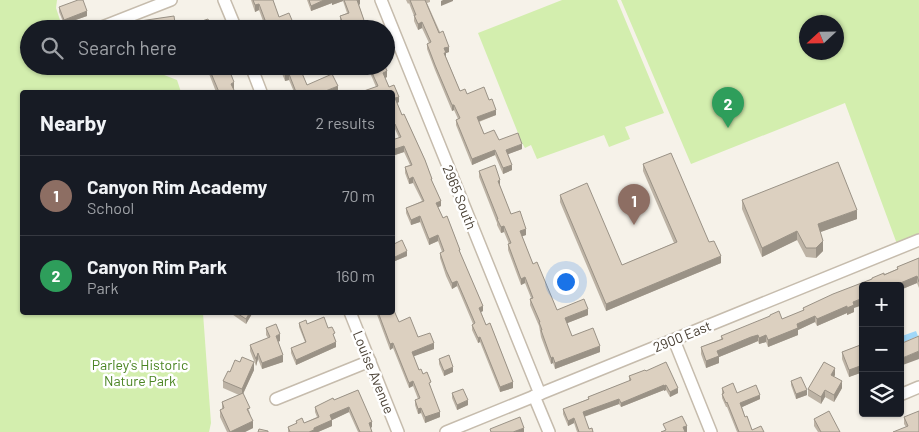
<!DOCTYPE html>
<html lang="en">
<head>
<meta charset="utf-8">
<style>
	:root { --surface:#171b24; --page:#242831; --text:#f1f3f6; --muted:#9ea1a6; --line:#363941; --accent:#ff3317 }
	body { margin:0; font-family:Barlow,sans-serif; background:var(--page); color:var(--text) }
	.controls { position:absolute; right:15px; bottom:15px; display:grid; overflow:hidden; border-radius:5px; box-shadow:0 1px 4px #0004 }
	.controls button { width:45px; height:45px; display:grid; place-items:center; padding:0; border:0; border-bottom:1px solid var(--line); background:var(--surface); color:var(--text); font:25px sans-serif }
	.compass { position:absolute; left:799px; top:15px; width:45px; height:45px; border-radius:50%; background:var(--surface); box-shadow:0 1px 4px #0004; rotate:248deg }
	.you { position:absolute; left:565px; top:281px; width:18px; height:18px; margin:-12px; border:4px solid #fff; border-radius:50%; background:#1a73e8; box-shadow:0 0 0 8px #1a73e833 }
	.badge { display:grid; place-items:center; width:32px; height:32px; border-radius:50%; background:var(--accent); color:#fff; font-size:16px; font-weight:700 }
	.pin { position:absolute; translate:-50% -41px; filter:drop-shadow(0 1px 2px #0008) }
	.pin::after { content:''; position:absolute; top:26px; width:18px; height:15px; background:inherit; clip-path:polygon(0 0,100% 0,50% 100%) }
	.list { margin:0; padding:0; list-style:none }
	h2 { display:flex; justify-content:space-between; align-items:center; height:65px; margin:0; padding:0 20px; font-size:21px }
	h2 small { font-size:16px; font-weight:400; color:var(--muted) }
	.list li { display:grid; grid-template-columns:32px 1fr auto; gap:15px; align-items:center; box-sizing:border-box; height:80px; padding:0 20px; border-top:1px solid var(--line) }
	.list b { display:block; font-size:19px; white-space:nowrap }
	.list p { margin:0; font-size:16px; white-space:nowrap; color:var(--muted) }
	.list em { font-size:16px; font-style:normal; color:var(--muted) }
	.icon { flex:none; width:28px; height:28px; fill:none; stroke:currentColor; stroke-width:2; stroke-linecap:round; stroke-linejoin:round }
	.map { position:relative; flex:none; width:919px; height:432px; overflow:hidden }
	.search { position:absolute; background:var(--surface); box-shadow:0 1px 4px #0004; left:20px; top:20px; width:375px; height:55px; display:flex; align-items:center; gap:12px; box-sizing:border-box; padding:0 18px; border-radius:28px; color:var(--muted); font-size:19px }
	.panel { position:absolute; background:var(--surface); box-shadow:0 1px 4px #0004; left:20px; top:90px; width:375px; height:225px; border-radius:5px }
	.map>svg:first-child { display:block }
	.green { fill:#d3eeae; fill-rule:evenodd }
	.water { fill:#a0d7f8 }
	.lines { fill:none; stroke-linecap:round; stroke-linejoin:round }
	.minor-casing { stroke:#c6bcad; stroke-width:14 }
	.minor { stroke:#fff; stroke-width:11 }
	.wall { fill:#bdb3a5 }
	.shaded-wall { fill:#9a9286 }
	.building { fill:#dcd0c0; stroke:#9a9286 }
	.labels { text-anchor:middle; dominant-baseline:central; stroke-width:5; stroke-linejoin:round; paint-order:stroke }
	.street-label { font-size:14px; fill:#4b4236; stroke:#fff }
	.park-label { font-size:14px; fill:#4a8422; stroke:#fff }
</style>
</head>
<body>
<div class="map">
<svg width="919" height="432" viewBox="0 0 919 432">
	<rect width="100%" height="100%" fill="#f6f2e9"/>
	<g class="green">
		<polygon points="0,0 57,0 56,8 63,29 29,29 29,66 141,66 177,80 181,92 22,92 22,312 203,313 211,423 209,432 0,432"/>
		<polygon points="562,0 617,0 664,113 625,127 630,139 609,147 604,135 537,159 531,145 525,148 522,143 478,33"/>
		<path d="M621,0H919V235L897,244L845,103L691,164ZM806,22H836V52H806Z"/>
	</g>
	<polygon class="water" points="916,331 918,336 904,342 902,336"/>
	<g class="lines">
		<defs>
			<g id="minor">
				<polyline points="224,0 236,29"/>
				<polyline points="381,0 540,394"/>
				<polyline points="102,27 171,0"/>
				<polyline points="251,66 261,92"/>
				<polyline points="350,312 398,432"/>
				<polyline points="674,340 711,432"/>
				<polyline points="900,395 919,387"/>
				<polyline points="534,396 549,432"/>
				<polyline points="276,399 370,361"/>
				<polyline points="446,432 919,240"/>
			</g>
		</defs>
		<use href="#minor" class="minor-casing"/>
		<use href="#minor" class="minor"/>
	</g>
	<g class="wall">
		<polygon points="251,0 273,0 279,17 294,29 263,29 263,21 259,10 255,12"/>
		<polygon points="307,0 360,0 360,4 359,5 367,29 343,29 340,21 340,16 347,13 343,1 332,5 332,3 311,11"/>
		<polygon points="406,0 430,0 430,2 427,3 449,52 446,53 446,57 460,91 467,94 496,115 479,122 484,134 522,149 508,154 512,170 503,174 495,155 472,165 456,125 456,120 458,119 454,110 452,111 435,70 427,49 427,44 429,43 422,28 418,30 414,21 414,16 409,3 408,4"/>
		<polygon points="59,7 87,16 64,24 59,12"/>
		<polygon points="206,66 224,66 234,89 233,89 235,92 216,92"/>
		<polygon points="279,66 299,66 307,85 338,92 294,92 289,80 285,81"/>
		<polygon points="368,66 385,66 387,71 387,77 385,78 389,87 394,85 399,97 399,102 397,103 402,115 404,114 425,160 432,179 432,182 441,201 441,206 438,207 443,218 447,216 460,250 460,253 483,306 483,311 481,312 486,325 490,323 513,382 513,388 500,392 480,342 478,343 472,330 472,325 473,324 457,286 452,289 446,276 440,258 440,253 442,252 438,241 429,245 420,222 411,225 406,213 406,208 422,201 413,183 409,184 405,173 405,167 410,165 404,152 392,156 392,140 399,138 395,129 392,130 392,92 361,92 376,87 368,68"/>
		<polygon points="643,164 709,242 721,263 606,311 560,202 560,195 622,265 674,243 643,171"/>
		<polygon points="479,171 500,186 511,214 526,235 522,236 533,264 557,310 588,315 567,323 572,336 600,352 555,369 553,363 551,364 541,337 539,326 530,305 530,299 531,298 525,283 521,285 518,277 508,250 508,244 509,244 504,232 501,233 497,225 497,223 479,177"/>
		<polygon points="742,200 857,219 820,232 823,251 816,258 806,257 797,240 762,257 742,209"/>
		<polygon points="392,245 407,256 395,261 392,256"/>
		<polygon points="919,258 919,288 917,283 900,290 903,304 900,305 900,286 863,286 854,308 854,312 847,315 847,313 817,326 815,322 798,330 798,335 768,347 766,342 759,344 758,341 751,344 719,357 719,363 706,368 701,354 701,347 721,339 721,336 782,319 803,311 803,308 897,269 897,267"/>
		<polygon points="229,312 253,312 246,324"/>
		<polygon points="376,312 392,312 399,322 434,349 413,356 419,370 423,374 431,387 430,387 440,417 425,423 421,413 418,414 415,405 415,400 418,399 413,386 409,388 393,348 390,350"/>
		<polygon points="299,323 328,328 335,338 336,347 296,365 291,353 291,348 305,342 299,327"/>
		<polygon points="266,328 280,341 278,342 283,362 262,369 258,359 256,366 250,351 250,345 268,338 266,335"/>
		<polygon points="863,344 863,372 849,377 842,359 842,352"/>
		<polygon points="439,359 453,372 444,376 439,364"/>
		<polygon points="254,370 243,394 250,413 253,428 245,432 227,432 220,417 220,410 222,409 222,402 239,395 223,388 223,381 230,372"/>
		<polygon points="646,371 678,393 670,397 666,390 664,391 664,390 621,407 619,404 584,417 589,429 593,432 577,432 574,423 568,426 563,414 563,409 588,399 588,397 629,381 629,376"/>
		<polygon points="835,375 834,377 842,388 834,402 825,397 821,404 808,396 808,389"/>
		<polygon points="791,381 807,395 796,399 791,385"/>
		<polygon points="722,388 737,393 760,399 742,407 745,417 752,430 764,432 737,432 727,407 726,407 722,398"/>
		<polygon points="358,390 372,427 370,428 372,432 358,432 349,412 332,420 332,426 318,432 288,432 288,427 296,424 296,421 304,423 317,417 315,412 315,407 334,400"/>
		<polygon points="452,393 468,405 457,410 452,398"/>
		<polygon points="904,417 919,432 906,427 904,424"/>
		<polygon points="814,419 840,432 818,432 814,426"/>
	</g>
	<g class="shaded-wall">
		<polygon points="324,0 332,0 332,3 311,11 311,6"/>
		<polygon points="332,0 343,0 343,1 332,5"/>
		<polygon points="357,0 360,0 360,4 357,6"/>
		<polygon points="443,0 453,0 453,1 441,6 441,1"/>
		<polygon points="259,4 259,10 255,12 255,5"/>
		<polygon points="87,11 87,16 64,24 64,20"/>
		<polygon points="422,22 422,28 418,30 418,24"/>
		<polygon points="294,25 294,29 284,29"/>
		<polygon points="449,47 449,52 446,53 446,58 444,59 444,48"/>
		<polygon points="387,71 387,77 383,79 383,73"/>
		<polygon points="289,74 289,80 285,81 285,75"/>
		<polygon points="234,82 234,89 231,90 231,84"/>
		<polygon points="338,86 338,92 323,92"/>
		<polygon points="399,97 399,102 395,104 395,98"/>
		<polygon points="452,105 454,105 454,110 452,111"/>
		<polygon points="496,110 496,115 477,122 477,117"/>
		<polygon points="395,124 395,129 392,130 392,125"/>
		<polygon points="522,144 522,149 506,155 506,150"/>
		<polygon points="404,146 404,152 392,156 392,150"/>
		<polygon points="495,150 495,155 472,165 472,159"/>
		<polygon points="512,165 512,170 503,174 503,168"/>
		<polygon points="413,177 413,183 409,184 409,179"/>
		<polygon points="500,180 500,186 498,187 498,181"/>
		<polygon points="441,201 441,206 436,208 436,203"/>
		<polygon points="857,210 857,219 818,233 818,224"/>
		<polygon points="420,216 420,222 411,225 411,220"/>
		<polygon points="504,226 504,232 501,233 501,227"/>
		<polygon points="526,229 526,235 520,237 520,231"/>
		<polygon points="797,231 797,240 762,257 762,248"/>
		<polygon points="438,235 438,241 429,245 429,239"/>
		<polygon points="823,241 823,251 816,258 816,248"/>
		<polygon points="407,251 407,256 395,261 395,257"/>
		<polygon points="721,256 721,263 606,311 606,304"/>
		<polygon points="917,276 917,283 900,290 900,286 898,286 898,284"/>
		<polygon points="525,277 525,283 521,285 521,279"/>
		<polygon points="457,281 457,286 452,289 452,283"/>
		<polygon points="903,297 903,304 900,305 900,298"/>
		<polygon points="863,298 863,305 854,308 854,312 847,315 847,308 853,302"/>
		<polygon points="483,306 483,311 479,313 479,308"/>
		<polygon points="847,306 847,313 817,326 817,319"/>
		<polygon points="588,309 588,315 565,324 565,318"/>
		<polygon points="250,312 253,312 246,324 246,319"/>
		<polygon points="815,316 815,322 798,330 798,335 768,347 768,340 797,324"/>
		<polygon points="280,334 280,341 276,342 276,336"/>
		<polygon points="758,335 758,341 751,344 719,357 719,363 706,368 706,361 717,351 751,337"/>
		<polygon points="766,335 766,342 759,344 759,338"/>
		<polygon points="480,337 480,342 478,343 478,338"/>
		<polygon points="336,342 336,347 296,365 296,360"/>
		<polygon points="393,343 393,348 390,350 390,344"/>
		<polygon points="434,343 434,349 412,357 412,352"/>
		<polygon points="600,346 600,352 555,369 555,363"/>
		<polygon points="919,351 919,359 900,366 900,359"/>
		<polygon points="258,353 258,359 256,366 256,359"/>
		<polygon points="283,355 283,362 262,369 262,363"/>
		<polygon points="553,357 553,363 551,364 551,358"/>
		<polygon points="254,362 254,370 242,396 242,389"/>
		<polygon points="863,365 863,372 849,377 849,370"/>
		<polygon points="453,367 453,372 444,376 444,371"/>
		<polygon points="835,368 835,375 831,382 831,375"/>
		<polygon points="413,381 413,386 409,388 409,383"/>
		<polygon points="842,381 842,388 834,402 834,395"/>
		<polygon points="513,382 513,388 500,392 500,387"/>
		<polygon points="664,385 664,390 621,407 621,403"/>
		<polygon points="666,385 666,390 664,391 664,386"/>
		<polygon points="678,388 678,393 670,397 670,392"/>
		<polygon points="807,390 807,395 796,399 796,394"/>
		<polygon points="825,390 825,397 821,404 821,397"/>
		<polygon points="760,395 760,399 740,408 740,403"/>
		<polygon points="619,399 619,404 583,417 583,412"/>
		<polygon points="468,400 468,405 457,410 457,405"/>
		<polygon points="349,407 349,412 330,421 330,415"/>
		<polygon points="421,408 421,413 418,414 418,409"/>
		<polygon points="440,412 440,417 425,423 425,417"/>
		<polygon points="574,418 574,423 568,426 568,421"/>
		<polygon points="332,420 332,426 318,432 309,432 314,428"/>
		<polygon points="253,421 253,428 245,432 230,432"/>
		<polygon points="372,422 372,427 369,429 369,423"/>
		<polygon points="687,426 687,432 683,432 683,427"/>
		<polygon points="524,428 524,432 513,432"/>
	</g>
	<g class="building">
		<polygon points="78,0 83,0 87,11 64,20 59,7"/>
		<polygon points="253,0 273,0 279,17 289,13 294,25 284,29 266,29 263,21 265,20 259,4 255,5"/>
		<polygon points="309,0 324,0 311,6"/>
		<polygon points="344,0 357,0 367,29 345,29 340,16 349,13"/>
		<polygon points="410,0 425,0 439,33 443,31 449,47 444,48 446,53 444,53 460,91 465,89 467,94 484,87 489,100 492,99 496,110 477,117 484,134 494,130 499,140 518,133 522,144 506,150 512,165 503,168 495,150 472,159 456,120 460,118 454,105 452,105 435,65 427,44 431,42 422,22 418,24 414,15 416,15"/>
		<polygon points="174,16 176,29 141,29 140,21"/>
		<polygon points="208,19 212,29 195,29 193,24"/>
		<polygon points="97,25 105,29 96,29"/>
		<polygon points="208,66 224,66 227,73 230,72 234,82 231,84 235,92 219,92"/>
		<polygon points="282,66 299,66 307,85 332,74 338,86 323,92 296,92 289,74 285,75"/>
		<polygon points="369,66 385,66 387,71 383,73 389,87 394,85 399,97 395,98 402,115 404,114 425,160 432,179 431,179 441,201 436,203 443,218 447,216 460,250 459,250 483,306 479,308 486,325 490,323 513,382 500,387 480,337 478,338 472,325 475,323 457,281 452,283 446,270 440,253 444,251 438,235 429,239 420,216 411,220 406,208 424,201 413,177 409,179 405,167 412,165 404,146 392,150 392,140 401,137 395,124 392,125 392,92 361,92 378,86"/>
		<polygon points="671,153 709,242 714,241 721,256 606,304 560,195 587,183 622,265 677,242 643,164"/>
		<polygon points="838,162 857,210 818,224 823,241 816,248 806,248 797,231 762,248 742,200"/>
		<polygon points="495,165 500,180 498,181 511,214 520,211 526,229 520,231 533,264 537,262 557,310 584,299 588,309 565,318 572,336 593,328 600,346 555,363 553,357 551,358 541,330 542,330 539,322 540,322 530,299 533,298 525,277 521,279 508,244 511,243 504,226 501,227 497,219 498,219 479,171"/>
		<polygon points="402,240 407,251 395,257 392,251 392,245"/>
		<polygon points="919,258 919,282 917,276 898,284 899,286 863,286 863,298 853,302 854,305 847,308 847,306 817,319 815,316 797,324 798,328 768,340 766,335 759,338 758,335 751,337 717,351 719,356 706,361 701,347 723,339 721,336 770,316 770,315 779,311 782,319 804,310 803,308 833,294 872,279 872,278 884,273 884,275 898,269 897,267"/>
		<polygon points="900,290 903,297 900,298"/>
		<polygon points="392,306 399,322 410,317 418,337 430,333 434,343 412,352 419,370 421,369 423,374 427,372 431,382 429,383 440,412 425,417 421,408 418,409 415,400 420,398 413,381 409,383 393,343 390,344 378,312 392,312"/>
		<polygon points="235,312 250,312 246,319"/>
		<polygon points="324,317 328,328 332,327 335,333 333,334 336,342 296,360 291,348 306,342 299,323 306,320 307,324"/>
		<polygon points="276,324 280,334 276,336 283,355 262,363 258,353 256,359 250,345 270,337 266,328"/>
		<polygon points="919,336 919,351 900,359 900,344"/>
		<polygon points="863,344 863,365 849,370 842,352"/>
		<polygon points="449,355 453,367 444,371 439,359"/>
		<polygon points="242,357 254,362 242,389 223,381 228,371 230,372 235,360 240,362"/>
		<polygon points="666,362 678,388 670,392 666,385 664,386 664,385 621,403 619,399 583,412 589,429 592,428 593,432 579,432 574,418 568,421 563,409 589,399 588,397 631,380 629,376 645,370 646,371"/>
		<polygon points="824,362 835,368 831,375 842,381 834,395 825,390 821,397 808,389"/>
		<polygon points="801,377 807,390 796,394 791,381"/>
		<polygon points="733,383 737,393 756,385 760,395 740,403 745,417 747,416 752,430 761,426 764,432 739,432 727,402 726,403 722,394 724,393 722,388"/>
		<polygon points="463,389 468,400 457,405 452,393"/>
		<polygon points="358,390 372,422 369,423 372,432 360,432 349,407 330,415 332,420 314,428 314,430 309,432 290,432 288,427 297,423 296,421 302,418 304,423 319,417 315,407 333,398 334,400"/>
		<polygon points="243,393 250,408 247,409 253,421 230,432 220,410 224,408 222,402"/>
		<polygon points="829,411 840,432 821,432 814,419"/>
		<polygon points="919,411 919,432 893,432 908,426 904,417"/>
		<polygon points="682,416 687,426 683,427 685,432 661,432 666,430 663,424"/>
		<polygon points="520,417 524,428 513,432 491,432 490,429"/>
		<polygon points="259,429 268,431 268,432 258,432"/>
	</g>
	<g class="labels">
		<g class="street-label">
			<text transform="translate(460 197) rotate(68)">2965 South</text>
			<text transform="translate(682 336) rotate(-22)">2900 East</text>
			<text transform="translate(374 372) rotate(68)">Louise Avenue</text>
		</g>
		<g class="park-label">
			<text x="140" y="364">Parley's Historic<tspan x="140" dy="16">Nature Park</tspan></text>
		</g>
	</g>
</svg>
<div class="controls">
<button>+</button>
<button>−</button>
<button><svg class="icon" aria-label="layers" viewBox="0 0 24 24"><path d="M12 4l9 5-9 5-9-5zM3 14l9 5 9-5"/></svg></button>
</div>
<svg class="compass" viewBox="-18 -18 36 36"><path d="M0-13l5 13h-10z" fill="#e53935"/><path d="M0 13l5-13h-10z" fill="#9ea1a6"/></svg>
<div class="you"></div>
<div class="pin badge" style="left:634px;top:225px;background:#8d6e63">1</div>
<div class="pin badge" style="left:728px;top:128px;background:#2e9e5b">2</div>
<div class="search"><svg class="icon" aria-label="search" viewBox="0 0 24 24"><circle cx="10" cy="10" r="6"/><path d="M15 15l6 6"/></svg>Search here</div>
<section class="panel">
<h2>Nearby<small>2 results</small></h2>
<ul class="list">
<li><span class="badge" style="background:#8d6e63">1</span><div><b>Canyon Rim Academy</b><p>School</p></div><em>70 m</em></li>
<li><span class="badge" style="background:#2e9e5b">2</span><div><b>Canyon Rim Park</b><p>Park</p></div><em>160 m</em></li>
</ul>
</section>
</div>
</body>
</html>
